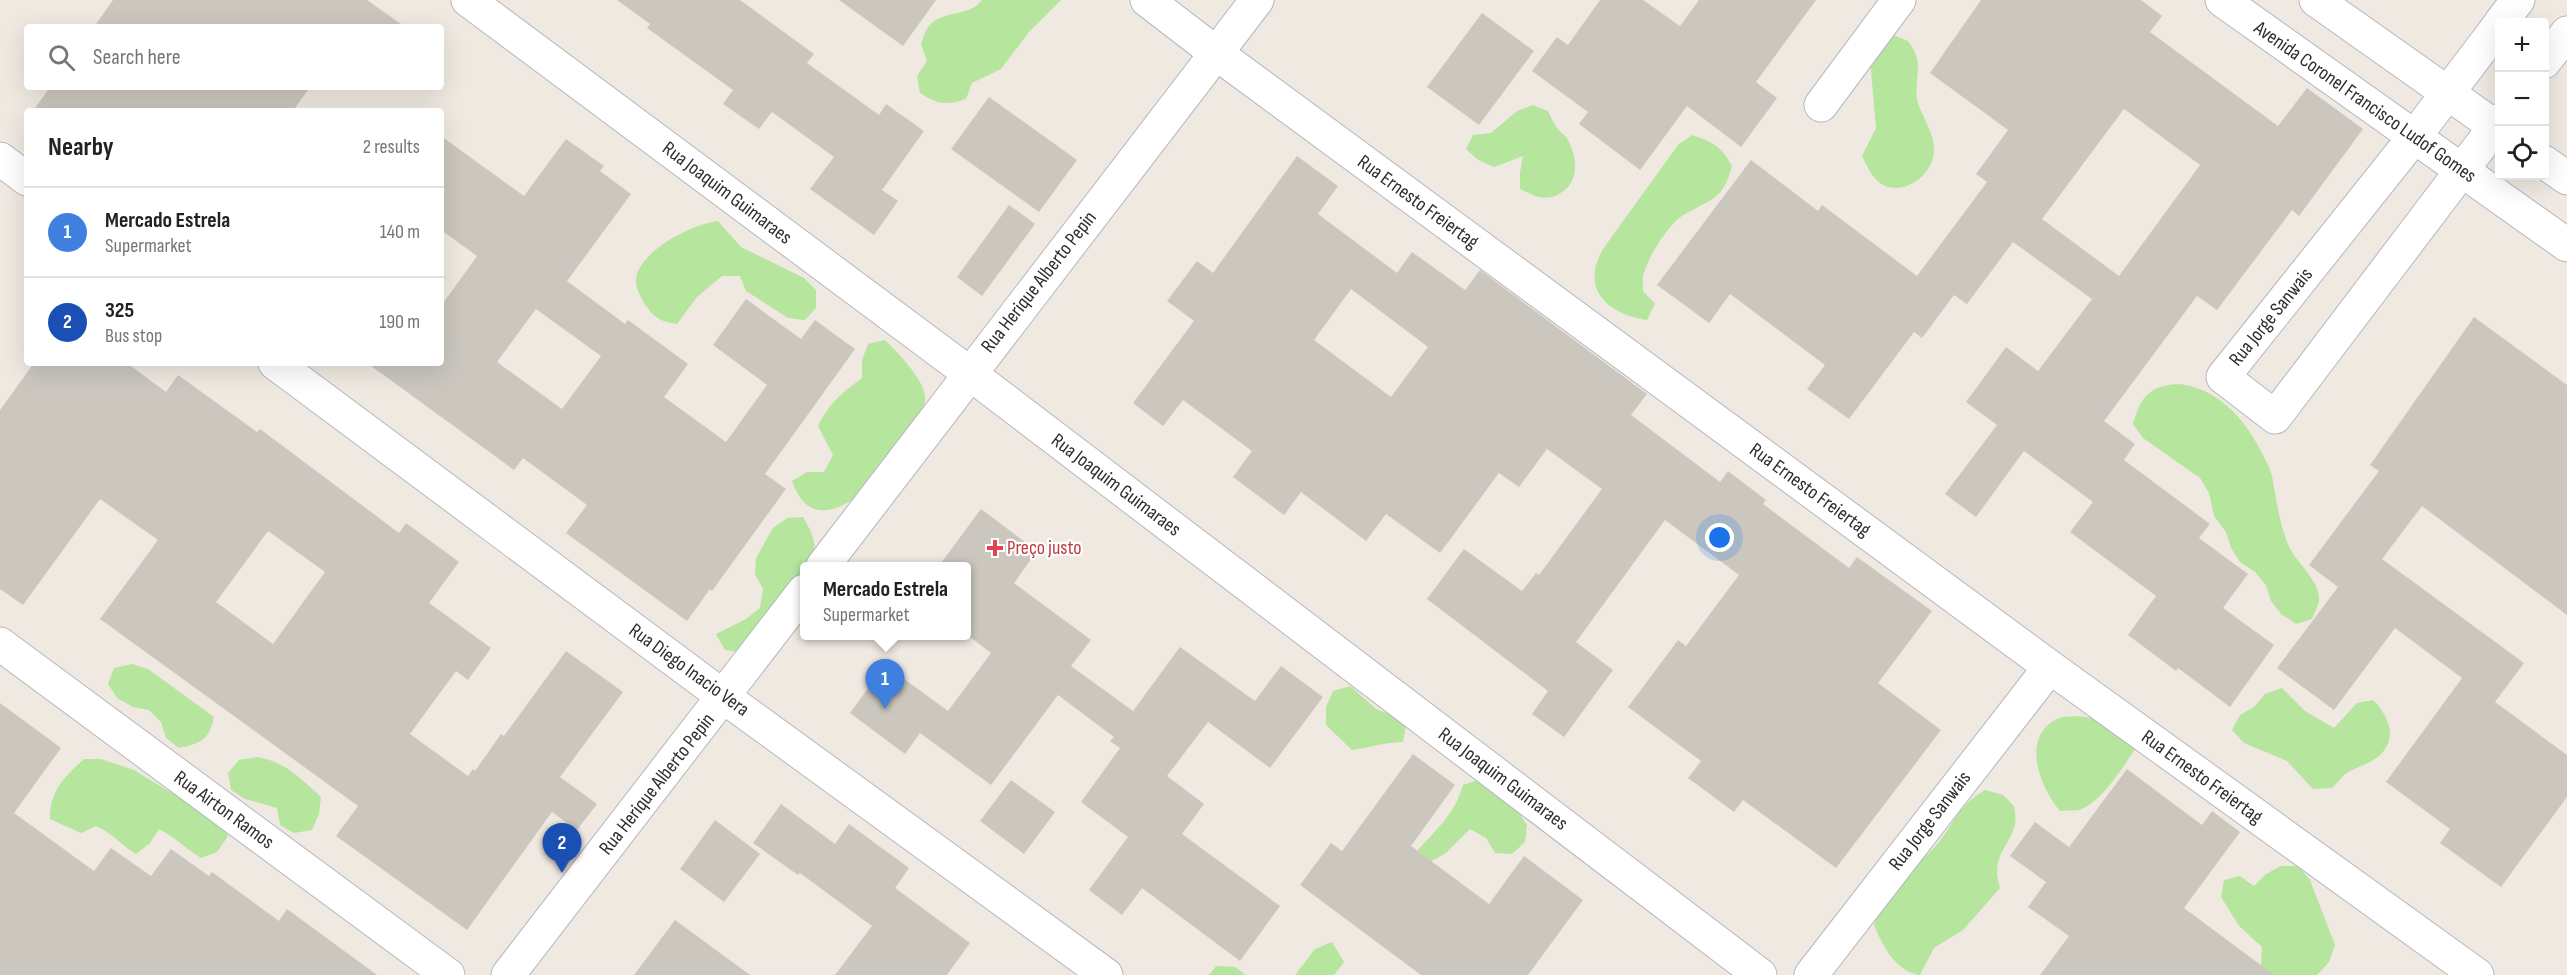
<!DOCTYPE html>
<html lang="en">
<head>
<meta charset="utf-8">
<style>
	:root { --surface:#fff; --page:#f6f6f6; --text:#222; --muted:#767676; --line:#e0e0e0; --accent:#4264fb }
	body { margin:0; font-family:"Sofia Sans Condensed",sans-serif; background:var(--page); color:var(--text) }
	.controls { position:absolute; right:18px; top:18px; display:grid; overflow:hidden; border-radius:6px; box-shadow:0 6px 24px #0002 }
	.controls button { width:54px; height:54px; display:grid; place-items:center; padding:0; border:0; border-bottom:2px solid var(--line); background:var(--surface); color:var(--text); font:30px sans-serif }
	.you { position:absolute; left:1720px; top:538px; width:21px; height:21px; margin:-15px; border:4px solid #fff; border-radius:50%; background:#1a73e8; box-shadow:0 0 0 9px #1a73e833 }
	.badge { display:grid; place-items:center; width:39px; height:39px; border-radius:50%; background:var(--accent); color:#fff; font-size:20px; font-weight:700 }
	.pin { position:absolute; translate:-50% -50px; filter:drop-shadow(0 2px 3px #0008) }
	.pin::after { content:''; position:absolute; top:32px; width:21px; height:18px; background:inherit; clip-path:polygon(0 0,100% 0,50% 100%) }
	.popup { position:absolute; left:800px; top:562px; width:171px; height:78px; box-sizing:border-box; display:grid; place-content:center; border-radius:6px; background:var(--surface); filter:drop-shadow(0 2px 4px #0005); font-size:20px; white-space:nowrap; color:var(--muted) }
	.popup b { font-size:22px; color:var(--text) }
	.popup::after { content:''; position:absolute; left:50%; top:100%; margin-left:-12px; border:12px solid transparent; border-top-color:var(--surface) }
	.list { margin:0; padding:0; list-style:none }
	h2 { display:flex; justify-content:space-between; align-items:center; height:78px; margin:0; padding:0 24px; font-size:26px }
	h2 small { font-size:20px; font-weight:400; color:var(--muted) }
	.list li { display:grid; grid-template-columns:39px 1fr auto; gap:18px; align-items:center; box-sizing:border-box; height:90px; padding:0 24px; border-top:2px solid var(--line) }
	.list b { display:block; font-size:22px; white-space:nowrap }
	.list p { margin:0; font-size:20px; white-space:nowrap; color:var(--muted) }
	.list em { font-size:20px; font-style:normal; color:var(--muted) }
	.icon { flex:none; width:33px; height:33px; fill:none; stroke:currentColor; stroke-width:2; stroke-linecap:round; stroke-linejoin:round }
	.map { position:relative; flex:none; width:2567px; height:975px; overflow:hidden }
	.search { position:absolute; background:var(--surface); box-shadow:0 6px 24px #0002; left:24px; top:24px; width:420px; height:66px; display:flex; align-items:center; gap:15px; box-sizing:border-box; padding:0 21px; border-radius:6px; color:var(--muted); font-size:22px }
	.panel { position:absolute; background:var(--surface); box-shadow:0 6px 24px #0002; left:24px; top:108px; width:420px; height:258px; border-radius:6px }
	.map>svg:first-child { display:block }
	.green { fill:#b6e59e }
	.building { fill:#cbc7bf; fill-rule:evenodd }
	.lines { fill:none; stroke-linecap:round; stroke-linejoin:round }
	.street-casing { stroke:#b4b7c1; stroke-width:35 }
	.secondary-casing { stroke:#b4b7c1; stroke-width:35 }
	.street { stroke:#fff; stroke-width:33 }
	.secondary { stroke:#fff; stroke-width:33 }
	.health-dot { fill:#e0444e; stroke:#fff; stroke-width:2 }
	.labels { text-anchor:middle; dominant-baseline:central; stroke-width:4.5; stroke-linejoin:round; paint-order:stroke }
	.street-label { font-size:20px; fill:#2e2e2e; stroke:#fff }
	.health-label { font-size:20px; fill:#be3a42; stroke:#fff; text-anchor:start }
</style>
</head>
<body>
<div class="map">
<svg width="2567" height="975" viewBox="0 0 2567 975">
	<rect width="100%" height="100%" fill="#efe9e1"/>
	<g class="green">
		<path d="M982,0H1061L1029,32L1001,69L972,83L966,99C947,106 937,104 920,93L917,76L927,61L921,44C923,39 925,31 928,27C942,9 969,18 982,0Z"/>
		<path d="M1893,35L1908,41C1927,66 1912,78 1918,103C1923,118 1935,135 1934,151C1933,176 1902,198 1880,183C1871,176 1867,166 1862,156L1876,128L1870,59Z"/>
		<path d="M1533,105L1548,111C1551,117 1553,123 1557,128C1561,133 1567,136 1569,142C1578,161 1579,183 1559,194C1545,202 1533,196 1520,189V172L1523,156L1494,167L1478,160L1466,149L1473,135L1491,133L1517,111Z"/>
		<path d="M1692,135C1713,142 1721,146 1732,166C1723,202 1709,199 1682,216C1669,224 1648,257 1644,273C1642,278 1643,286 1643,291L1655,304L1647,320C1607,314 1580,289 1603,249L1678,145Z"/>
		<path d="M718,221L741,247L804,278L816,290V308L805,320L788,318L746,291L740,276H722L697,297L677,324C661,322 653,317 644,303C640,296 636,288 636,281C636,252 694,223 718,221Z"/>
		<path d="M885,340C897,351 924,380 925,396C926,414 911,430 901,445C893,457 885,472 875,483C871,488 865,491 860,495C832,515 805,520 792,481L807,472H824L833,455L818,426C828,404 843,392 862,378V360L868,344Z"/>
		<path d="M2180,384C2218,389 2244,418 2261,451C2264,458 2270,467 2272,476C2276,498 2279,521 2287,542C2294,562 2321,580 2319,601C2318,607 2314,613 2312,619L2296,624L2281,614L2271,601L2266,585L2255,572L2240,562L2231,548L2226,532L2214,516L2209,493L2200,478L2143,438L2133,424C2141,396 2150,385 2180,384Z"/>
		<path d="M803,517C814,536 818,544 811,566H804V576L743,653L725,650L716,634L746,619L760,608L763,589L755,574L756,558L773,528L787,518Z"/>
		<path d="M132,664L148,669L214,717C209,740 202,743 179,748L166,738L161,722L149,710L133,707L117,698L108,684L114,668Z"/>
		<path d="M1350,686L1376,709L1392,715L1406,725L1403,742C1385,742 1369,748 1352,750L1326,725V707L1333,691Z"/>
		<path d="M2282,688L2305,711L2334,728L2357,703L2373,700C2391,718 2399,742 2375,759C2366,765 2354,768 2345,774C2341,778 2336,784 2332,788L2313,789L2287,761L2244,743L2232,730L2240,715L2254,707L2265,694Z"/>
		<path d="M2076,716L2094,718L2138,744C2125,764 2102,803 2079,810C2073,811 2065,810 2060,811C2040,788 2020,737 2057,719C2062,716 2071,717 2076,716Z"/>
		<path d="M258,757C287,763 299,777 321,797L319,814L312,830L294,833L280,825L277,808L245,799L231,790L228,773L239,760Z"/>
		<path d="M84,759H101L134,770L208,815L221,825L228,836L217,852L201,858C186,849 175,837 159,829L150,843L136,854C121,845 112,833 96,826L81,833L50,819C50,791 64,777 84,759Z"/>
		<path d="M1478,780L1518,811L1527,825L1525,842L1512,854L1495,853L1486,838L1470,829L1446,853L1428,863L1415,853C1435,831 1455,814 1463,785Z"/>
		<path d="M1985,790L2003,795L2014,806C2015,812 2016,820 2015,825C2006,853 1991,855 2000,888L1963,930L1934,948L1920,975C1896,972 1882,945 1874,925C1880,908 1889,891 1902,877C1914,865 1929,855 1939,842C1957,819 1958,806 1985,790Z"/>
		<polygon points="2281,866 2298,866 2310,880 2335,945 2329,962 2317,975 2254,975 2261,965 2262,947 2239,926 2221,897 2224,880 2240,876 2254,886 2266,874"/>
		<polygon points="1332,942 1344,962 1334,975 1295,975 1315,949"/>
		<polygon points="1216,966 1235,967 1246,975 1209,975"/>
	</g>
	<g class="building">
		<polygon points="113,0 367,0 405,27 94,27"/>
		<polygon points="617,0 740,0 814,54 807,63 879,115 886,104 924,131 882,190 898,201 874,235 810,189 834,157 772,112 759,129 723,104 733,90 647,28 650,24"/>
		<polygon points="839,0 936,0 903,46"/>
		<polygon points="1600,0 1643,0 1680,26 1699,0 1816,0 1756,82 1777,98 1741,147 1687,106 1640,170 1579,124 1588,112 1532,71 1557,37 1568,45"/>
		<path d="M1981,0H2141L2162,16L2150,32L2278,126L2307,88L2363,129L2299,216L2292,210L2217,310L2197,296L2104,421L2135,444L2124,460L2210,524L2199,538L2248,574L2223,608L2274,645L2230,707L2178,668L2176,671L2128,635L2156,596L2070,532L2093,502L2024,451L1976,517L1945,494L1997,425L1966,402L2006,347L2038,371L2092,299L2013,242L1967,304L1954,295L1922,338L1914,332L1849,419L1807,389L1825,365L1730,294L1709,323L1657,285L1751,160L1818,211L1822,205L1917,276L1987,182L1976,174L2008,130L1930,73ZM2124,109L2200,165L2119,276L2042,219Z"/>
		<polygon points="1482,13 1534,51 1479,125 1427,87"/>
		<polygon points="50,87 310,87 293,111 33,111"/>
		<polygon points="989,97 1077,160 1039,212 951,149"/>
		<path d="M441,136L524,196L566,139L604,166L600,171L631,194L567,281L625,324L628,320L688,364L664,397L726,442L767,385L713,345L746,299L801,339L815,320L855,349L765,474L786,489L712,591L710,589L687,621L566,533L587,505L523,458L514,470L367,363H441V306L477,256L441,230ZM536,309L601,356L562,409L497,362Z"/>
		<path d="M1297,156L1338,186L1318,214L1397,273L1412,252L1465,290L1480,270L1647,394L1631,415L1720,482L1728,471L1766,500L1763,504L1849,568L1857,557L1932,611L1878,683L1941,730L1836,868L1743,800L1734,812L1688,778L1701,761L1628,707L1678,640L1686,646L1739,575L1665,520L1576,642L1613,670L1564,737L1532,714L1548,691L1427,599L1464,549L1522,591L1536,573L1539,575L1602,489L1547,449L1519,487L1499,473L1440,553L1386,514L1366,541L1301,492L1284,515L1233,477L1252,451L1183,400L1163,426L1133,403L1194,321L1167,301L1197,261L1213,273ZM1351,289L1428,347L1391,397L1314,340Z"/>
		<polygon points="1009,205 1035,224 982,296 957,277"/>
		<polygon points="2474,317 2567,385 2567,615 2422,506 2382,559 2524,663 2495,702 2567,755 2567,797 2501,887 2440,843 2450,829 2386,782 2462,678 2395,628 2334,710 2277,668 2338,587 2309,565 2379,471 2370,465"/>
		<path d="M34,363H127L166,392L178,375L257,432L260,429L399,533L406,523L459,562L429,603L491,648L468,680L456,671L410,734L468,776L473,769L475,771L501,734L504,736L566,651L623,692L560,777L597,804L577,830L552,812L467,930L336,836L358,806L100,619L158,540L100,499L23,605L0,589V410ZM268,531L325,572L273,644L216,602Z"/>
		<polygon points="981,509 1037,551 1014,583 1091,640 1071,666 1133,711 1180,647 1255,701 1281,666 1323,697 1270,768 1208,722 1167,776 1204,804 1182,834 1280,906 1240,961 1142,888 1122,915 1089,890 1128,837 1081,802 1120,748 1110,741 1114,737 1058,695 991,785 920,733 905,754 850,713 885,665 948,711 991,653 966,634 966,567 938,567"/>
		<polygon points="0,703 61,748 14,813 94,871 111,848 151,876 171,849 209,876 212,872 279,921 287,909 377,975 0,975"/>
		<polygon points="1413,754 1455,785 1411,846 1489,904 1524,856 1583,900 1528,975 1421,975 1300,885 1331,843 1342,851"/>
		<polygon points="2127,769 2202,825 2212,811 2240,832 2184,908 2274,975 2040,975 2069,936 2028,907 2046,882 2010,856 2035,822 2069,847"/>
		<polygon points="1011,780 1055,812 1024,854 980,821"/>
		<polygon points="781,804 835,844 849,824 909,868 895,888 970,943 947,975 835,975 872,926 800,873 798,875 753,843"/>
		<polygon points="715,820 760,854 724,902 680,869"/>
		<polygon points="675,920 750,975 634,975"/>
	</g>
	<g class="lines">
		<defs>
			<g id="street">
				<polyline points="468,0 969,373 1760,975"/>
				<polyline points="1147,0 1216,53 2050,667 2477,975"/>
				<polyline points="1821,105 1899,0"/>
				<polyline points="0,159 27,179"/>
				<polyline points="275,363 724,697 1106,975"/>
				<polyline points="823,566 1257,0"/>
				<polyline points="0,644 448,975"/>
				<polyline points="508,975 804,591"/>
				<polyline points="1811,975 2050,667"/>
			</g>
			<g id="secondary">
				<polyline points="2222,0 2567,245"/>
				<polyline points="2316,0 2500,130"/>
				<polyline points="2501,22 2518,0"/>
				<polyline points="2500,24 2415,136 2223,377 2275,417 2500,120"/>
				<polyline points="2544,62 2567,33"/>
				<polyline points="2544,162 2567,178"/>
			</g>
		</defs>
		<use href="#street" class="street-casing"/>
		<use href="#secondary" class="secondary-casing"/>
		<use href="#street" class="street"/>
		<use href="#secondary" class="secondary"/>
	</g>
	<path class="health-dot" d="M992 539h6v6h6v6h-6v6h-6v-6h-6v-6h6z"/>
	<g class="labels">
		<g class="street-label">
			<text transform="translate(2365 102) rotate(35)">Avenida Coronel Francisco Ludof Gomes</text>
			<text transform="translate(727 193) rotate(37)">Rua Joaquim Guimaraes</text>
			<text transform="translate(1418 202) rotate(36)">Rua Ernesto Freiertag</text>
			<text transform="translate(1039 282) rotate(-52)">Rua Herique Alberto Pepin</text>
			<text transform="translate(2271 317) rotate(-51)">Rua Jorge Sanwais</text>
			<text transform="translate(1116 485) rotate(37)">Rua Joaquim Guimaraes</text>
			<text transform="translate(1810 490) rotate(36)">Rua Ernesto Freiertag</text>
			<text transform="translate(689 670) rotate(36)">Rua Diego Inacio Vera</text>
			<text transform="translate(2202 777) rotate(36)">Rua Ernesto Freiertag</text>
			<text transform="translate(1503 779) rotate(37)">Rua Joaquim Guimaraes</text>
			<text transform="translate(657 784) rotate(-52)">Rua Herique Alberto Pepin</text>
			<text transform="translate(224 810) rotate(36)">Rua Airton Ramos</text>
			<text transform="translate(1930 821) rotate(-52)">Rua Jorge Sanwais</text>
		</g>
		<g class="health-label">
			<text x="1007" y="548">Preço justo</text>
		</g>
	</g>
</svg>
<div class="controls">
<button>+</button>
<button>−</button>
<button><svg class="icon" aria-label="locate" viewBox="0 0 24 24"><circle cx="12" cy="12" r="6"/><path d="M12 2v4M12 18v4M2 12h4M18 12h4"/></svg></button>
</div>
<div class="you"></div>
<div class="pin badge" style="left:885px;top:709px;background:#3f7fe0">1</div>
<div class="popup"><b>Mercado Estrela</b>Supermarket</div>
<div class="pin badge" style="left:562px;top:873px;background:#1a4fb4">2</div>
<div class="search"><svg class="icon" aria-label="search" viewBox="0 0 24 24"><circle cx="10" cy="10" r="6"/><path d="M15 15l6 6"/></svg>Search here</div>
<section class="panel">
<h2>Nearby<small>2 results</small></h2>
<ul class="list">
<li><span class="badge" style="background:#3f7fe0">1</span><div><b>Mercado Estrela</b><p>Supermarket</p></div><em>140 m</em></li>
<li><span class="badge" style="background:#1a4fb4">2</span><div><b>325</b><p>Bus stop</p></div><em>190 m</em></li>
</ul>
</section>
</div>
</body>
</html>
